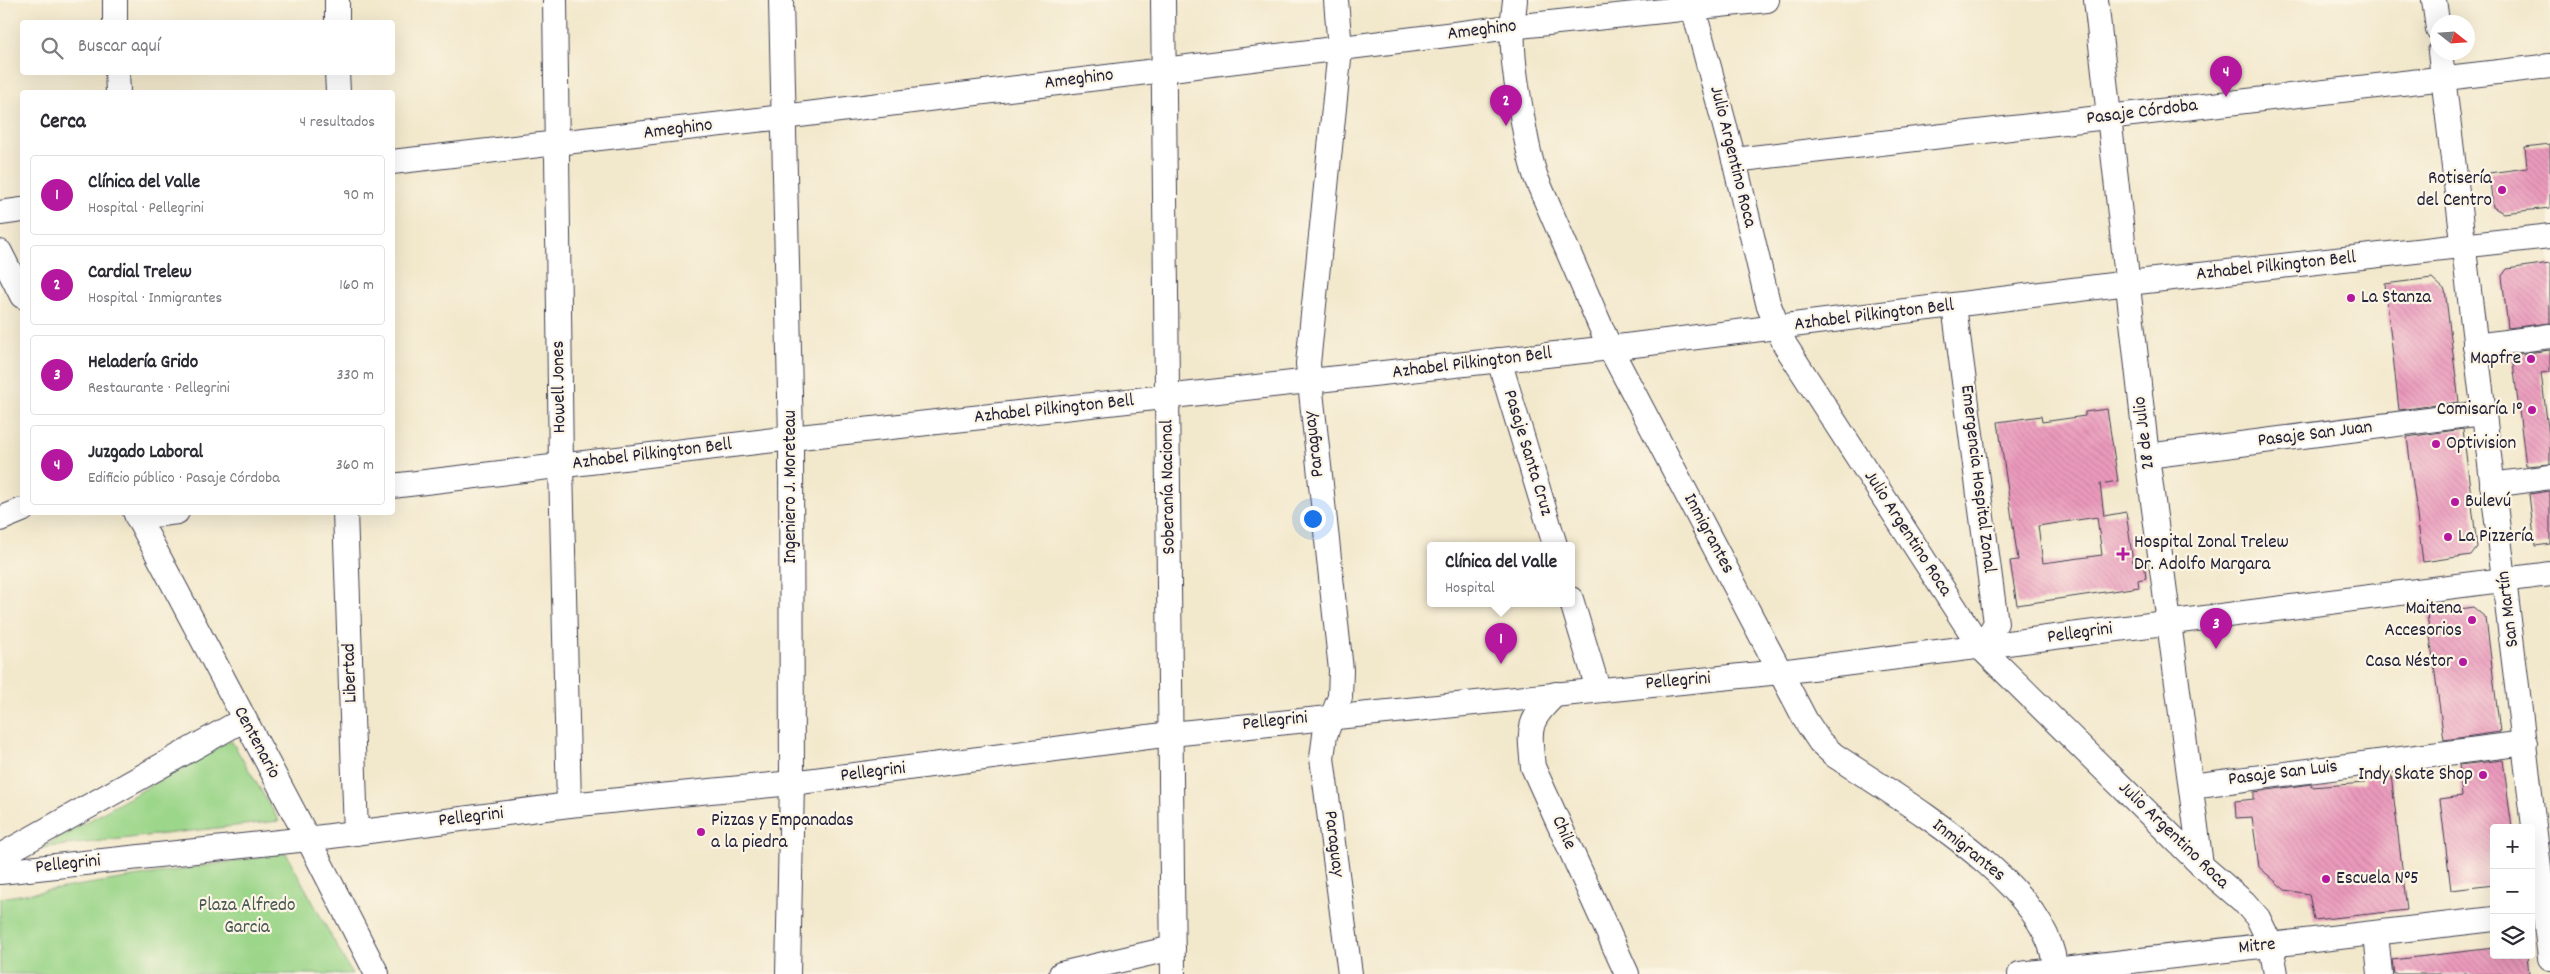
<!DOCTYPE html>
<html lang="es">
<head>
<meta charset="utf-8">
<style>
	:root { --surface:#fff; --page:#f2f2f3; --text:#2b2b33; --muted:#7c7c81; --line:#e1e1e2; --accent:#b5179e }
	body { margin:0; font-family:Dekko,sans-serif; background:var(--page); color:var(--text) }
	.controls { position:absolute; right:15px; bottom:15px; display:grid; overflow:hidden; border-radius:5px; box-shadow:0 5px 20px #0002 }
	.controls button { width:45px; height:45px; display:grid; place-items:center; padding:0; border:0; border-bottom:1px solid var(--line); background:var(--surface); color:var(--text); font:25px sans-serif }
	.compass { position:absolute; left:2430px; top:15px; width:45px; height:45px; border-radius:50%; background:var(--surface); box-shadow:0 5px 20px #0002; rotate:107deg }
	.you { position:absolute; left:1312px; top:518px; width:18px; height:18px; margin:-12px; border:4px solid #fff; border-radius:50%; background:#1a73e8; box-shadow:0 0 0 8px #1a73e833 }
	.badge { display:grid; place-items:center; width:32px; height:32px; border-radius:50%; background:var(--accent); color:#fff; font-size:16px; font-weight:700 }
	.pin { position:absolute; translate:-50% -41px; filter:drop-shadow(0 1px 2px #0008) }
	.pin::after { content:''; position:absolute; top:26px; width:18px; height:15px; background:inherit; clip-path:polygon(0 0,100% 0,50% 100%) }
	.popup { position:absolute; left:1427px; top:542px; width:148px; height:65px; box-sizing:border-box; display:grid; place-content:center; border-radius:5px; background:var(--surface); filter:drop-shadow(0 1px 4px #0005); font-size:16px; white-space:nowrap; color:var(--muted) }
	.popup b { font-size:19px; color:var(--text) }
	.popup::after { content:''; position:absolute; left:50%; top:100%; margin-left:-10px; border:10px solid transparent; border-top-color:var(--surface) }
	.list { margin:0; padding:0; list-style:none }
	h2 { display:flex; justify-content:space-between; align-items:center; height:65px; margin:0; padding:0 20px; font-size:21px }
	h2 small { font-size:16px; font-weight:400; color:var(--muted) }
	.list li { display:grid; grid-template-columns:32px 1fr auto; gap:15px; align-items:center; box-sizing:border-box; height:80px; margin:0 10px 10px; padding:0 10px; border:1px solid var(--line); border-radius:5px }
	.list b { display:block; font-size:19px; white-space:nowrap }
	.list p { margin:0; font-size:16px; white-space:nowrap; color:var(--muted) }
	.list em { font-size:16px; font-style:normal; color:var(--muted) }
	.icon { flex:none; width:28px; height:28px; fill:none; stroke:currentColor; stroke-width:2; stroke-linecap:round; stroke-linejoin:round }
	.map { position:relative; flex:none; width:2550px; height:974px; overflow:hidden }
	.search { position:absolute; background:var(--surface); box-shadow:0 5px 20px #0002; left:20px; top:20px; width:375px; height:55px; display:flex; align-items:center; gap:12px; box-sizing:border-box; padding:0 18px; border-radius:5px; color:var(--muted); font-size:19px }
	.panel { position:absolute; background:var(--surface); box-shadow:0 5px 20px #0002; left:20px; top:90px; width:375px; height:425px; border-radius:5px }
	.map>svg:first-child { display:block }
	.green { fill:#9cd68a; stroke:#5f7c62 }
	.building { fill:url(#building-back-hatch); fill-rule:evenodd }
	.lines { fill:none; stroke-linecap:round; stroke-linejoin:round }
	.minor-casing { stroke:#414051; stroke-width:26 }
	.minor { stroke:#fff; stroke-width:24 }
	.poi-dot { fill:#b5179e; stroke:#fcf5e5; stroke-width:2 }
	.labels { text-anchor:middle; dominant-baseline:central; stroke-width:4.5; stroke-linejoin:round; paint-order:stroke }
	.street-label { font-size:19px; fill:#22223b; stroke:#fcf5e5 }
	.poi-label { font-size:19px; fill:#22223b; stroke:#fcf5e5; text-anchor:start }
	.park-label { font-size:19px; fill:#475853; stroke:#fcf5e5 }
</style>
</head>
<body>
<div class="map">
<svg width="2550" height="974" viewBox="0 0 2550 974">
	<defs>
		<pattern id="building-back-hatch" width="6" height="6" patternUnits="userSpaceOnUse" patternTransform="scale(1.25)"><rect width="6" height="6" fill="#eb9abc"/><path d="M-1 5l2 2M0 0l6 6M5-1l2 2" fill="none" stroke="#c984a2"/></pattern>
	</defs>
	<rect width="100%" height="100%" fill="#fcf5e5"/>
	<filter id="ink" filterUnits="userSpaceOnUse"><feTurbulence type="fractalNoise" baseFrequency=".02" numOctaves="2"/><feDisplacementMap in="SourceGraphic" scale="10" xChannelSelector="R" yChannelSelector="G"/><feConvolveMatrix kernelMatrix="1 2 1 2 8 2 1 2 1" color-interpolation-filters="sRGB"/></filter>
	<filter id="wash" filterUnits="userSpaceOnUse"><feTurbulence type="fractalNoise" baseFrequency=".0096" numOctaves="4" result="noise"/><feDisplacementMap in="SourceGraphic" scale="20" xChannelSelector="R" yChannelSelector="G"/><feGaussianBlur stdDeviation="1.12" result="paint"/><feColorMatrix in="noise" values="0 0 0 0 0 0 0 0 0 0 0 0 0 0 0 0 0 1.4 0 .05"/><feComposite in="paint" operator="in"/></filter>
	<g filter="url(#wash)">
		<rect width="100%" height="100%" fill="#f2e8cc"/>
		<g class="green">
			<polygon points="231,740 279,821 41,848"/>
			<polygon points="286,853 352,974 0,974 0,898"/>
		</g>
		<g id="blocks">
			<g class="building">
				<polygon points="2550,144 2550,208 2503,213 2493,207 2489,173 2527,168 2525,147"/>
				<polygon points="2550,263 2550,323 2508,328 2502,276 2507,269"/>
				<polygon points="2432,278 2445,290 2459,402 2399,410 2385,284"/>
				<polygon points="2550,350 2550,372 2541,373 2550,444 2550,464 2526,466 2512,355"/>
				<path d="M2107,409L2118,481L2100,484L2104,516L2126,512L2133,562L2144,560L2146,578L2138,580L2139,587L2017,605L2010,561L2018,560L1998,422L2041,416L2042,422L2085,416V412ZM2097,517L2102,555L2043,563L2038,526Z"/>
				<polygon points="2463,429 2477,547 2471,555 2423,562 2407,437"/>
				<polygon points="2550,491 2550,544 2535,546 2529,494"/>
				<polygon points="2473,607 2486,618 2500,732 2444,740 2427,614"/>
				<polygon points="2503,760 2512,828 2494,828 2494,885 2451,890 2440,799 2462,796 2459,765"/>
				<polygon points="2391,774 2407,910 2314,920 2309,894 2285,890 2259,867 2252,817 2236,818 2235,801 2254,799 2254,792 2311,784 2311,787 2365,783 2365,778"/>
				<polygon points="2494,948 2494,955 2527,955 2529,974 2394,974 2392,960"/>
			</g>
		</g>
	</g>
	<g filter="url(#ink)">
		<use href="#blocks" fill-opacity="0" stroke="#414051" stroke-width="1"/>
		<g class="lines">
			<defs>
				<g id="minor">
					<polyline points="115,0 115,22"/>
					<polyline points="337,0 337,22"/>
					<polyline points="555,0 561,466 569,805"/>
					<polyline points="781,0 791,438 792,783 788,974"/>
					<polyline points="1163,0 1173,974"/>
					<polyline points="1336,0 1340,49 1308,364 1341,670 1340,697 1325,735 1322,758 1350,974"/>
					<path d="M1515,0C1509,40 1515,77 1522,116C1526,138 1529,159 1537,180L1610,348L1806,721L1820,742L1834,755C1897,798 2058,888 2055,974"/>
					<polyline points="1691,0 1734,160 1768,303 1785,345 1981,648 2201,865 2244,902 2258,918 2271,945 2276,974"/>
					<polyline points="2096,0 2147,456 2201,865"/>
					<polyline points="2434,0 2438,29"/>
					<polyline points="2440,52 2550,958"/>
					<polyline points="117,72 118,92"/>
					<polyline points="337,72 338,92"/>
					<polyline points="1734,160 2550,66"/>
					<polyline points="392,162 783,117 1511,27 1767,0"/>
					<polyline points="0,213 22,210"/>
					<polyline points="0,252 22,296"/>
					<polyline points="1954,306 1996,623 1981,648"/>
					<polyline points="2475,346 2550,336"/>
					<polyline points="1499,360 1555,545"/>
					<polyline points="2147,456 2483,413"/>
					<polyline points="2492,485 2550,477"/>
					<polyline points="392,486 791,438 1610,348 2128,283 2550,236"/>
					<polyline points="135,512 308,839 377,974"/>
					<polyline points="345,512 356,833"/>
					<polyline points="137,517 177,512"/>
					<polyline points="0,519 22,510"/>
					<polyline points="1571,599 1598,689"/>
					<path d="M1556,694C1527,721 1529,728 1533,767L1627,974"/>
					<polyline points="2191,786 2525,743"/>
					<polyline points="0,856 243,720"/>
					<polyline points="0,872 308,839 569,805 792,783 1171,734 1780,672 2550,574"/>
					<polyline points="2376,934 2380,974"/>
					<polyline points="1061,974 1173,948"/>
					<polyline points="2020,974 2494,919"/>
				</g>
			</defs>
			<use href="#minor" class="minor-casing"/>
			<use href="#minor" class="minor"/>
		</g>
	</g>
	<g class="poi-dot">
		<circle cx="2502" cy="190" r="5"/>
		<circle cx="2351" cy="298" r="5"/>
		<circle cx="2531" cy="359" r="5"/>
		<circle cx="2532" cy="410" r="5"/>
		<circle cx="2436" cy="444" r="5"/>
		<circle cx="2455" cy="502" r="5"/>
		<circle cx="2448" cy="537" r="5"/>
		<path d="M2120.5 546.5h5v5h5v5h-5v5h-5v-5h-5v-5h5z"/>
		<circle cx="2472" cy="620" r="5"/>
		<circle cx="2463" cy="662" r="5"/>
		<circle cx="2483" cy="775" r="5"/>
		<circle cx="701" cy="832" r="5"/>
		<circle cx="2326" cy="879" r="5"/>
	</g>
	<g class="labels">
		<g class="street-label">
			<text transform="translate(1482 31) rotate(-7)">Ameghino</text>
			<text transform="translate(1079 80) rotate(-7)">Ameghino</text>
			<text transform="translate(2142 113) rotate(-7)">Pasaje Córdoba</text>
			<text transform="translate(678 130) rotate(-7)">Ameghino</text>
			<text transform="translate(1732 157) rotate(76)">Julio Argentino Roca</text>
			<text transform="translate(2276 267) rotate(-6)">Azhabel Pilkington Bell</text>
			<text transform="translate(1874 316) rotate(-7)">Azhabel Pilkington Bell</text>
			<text transform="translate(1472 364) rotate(-7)">Azhabel Pilkington Bell</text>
			<text transform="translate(560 387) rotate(-91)">Howell Jones</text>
			<text transform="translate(1054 410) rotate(-6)">Azhabel Pilkington Bell</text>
			<text transform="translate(2145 433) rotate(-97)">28 de Julio</text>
			<text transform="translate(2315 435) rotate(-7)">Pasaje San Juan</text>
			<text transform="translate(1315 444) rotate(-97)">Paraguay</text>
			<text transform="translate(1527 453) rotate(73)">Pasaje Santa Cruz</text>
			<text transform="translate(652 455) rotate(-7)">Azhabel Pilkington Bell</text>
			<text transform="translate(1977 479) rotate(83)">Emergencia Hospital Zonal</text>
			<text transform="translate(791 487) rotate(-90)">Ingeniero J. Moreteau</text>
			<text transform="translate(1169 487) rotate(-91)">Soberanía Nacional</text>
			<text transform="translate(1708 534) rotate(62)">Inmigrantes</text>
			<text transform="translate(1907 534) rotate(57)">Julio Argentino Roca</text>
			<text transform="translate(2509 609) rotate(-97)">San Martín</text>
			<text transform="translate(2080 634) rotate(-8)">Pellegrini</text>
			<text transform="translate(351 673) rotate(-92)">Libertad</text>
			<text transform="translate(1678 682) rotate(-5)">Pellegrini</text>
			<text transform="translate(1275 722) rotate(-6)">Pellegrini</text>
			<text transform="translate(256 743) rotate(62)">Centenario</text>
			<text transform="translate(873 773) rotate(-7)">Pellegrini</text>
			<text transform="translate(2283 774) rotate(-7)">Pasaje San Luis</text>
			<text transform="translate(471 818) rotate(-7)">Pellegrini</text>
			<text transform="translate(1563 833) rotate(66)">Chile</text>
			<text transform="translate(2173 836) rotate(44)">Julio Argentino Roca</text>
			<text transform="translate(1333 844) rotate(83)">Paraguay</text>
			<text transform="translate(1968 851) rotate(39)">Inmigrantes</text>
			<text transform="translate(68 865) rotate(-6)">Pellegrini</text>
			<text transform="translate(2257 947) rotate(-6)">Mitre</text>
		</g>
		<g class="poi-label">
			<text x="2492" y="179" text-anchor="end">Rotisería<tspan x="2492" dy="22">del Centro</tspan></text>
			<text x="2361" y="298">La Stanza</text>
			<text x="2521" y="359" text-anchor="end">Mapfre</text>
			<text x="2522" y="410" text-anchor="end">Comisaría 1°</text>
			<text x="2446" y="444">Optivision</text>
			<text x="2465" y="502">Bulevú</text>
			<text x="2458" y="537">La Pizzería</text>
			<text x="2134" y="543">Hospital Zonal Trelew<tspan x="2134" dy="22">Dr. Adolfo Margara</tspan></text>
			<text x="2462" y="609" text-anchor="end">Maitena<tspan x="2462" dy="22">Accesorios</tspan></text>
			<text x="2453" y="662" text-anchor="end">Casa Néstor</text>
			<text x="2473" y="775" text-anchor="end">Indy Skate Shop</text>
			<text x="711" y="821">Pizzas y Empanadas<tspan x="711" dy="22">a la piedra</tspan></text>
			<text x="2336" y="879">Escuela N°5</text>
		</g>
		<g class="park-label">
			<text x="247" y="906">Plaza Alfredo<tspan x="247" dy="22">Garcia</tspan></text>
		</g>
	</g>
</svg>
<div class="controls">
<button>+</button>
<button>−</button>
<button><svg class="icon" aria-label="layers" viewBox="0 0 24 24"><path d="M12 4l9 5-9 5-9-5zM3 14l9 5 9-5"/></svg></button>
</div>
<svg class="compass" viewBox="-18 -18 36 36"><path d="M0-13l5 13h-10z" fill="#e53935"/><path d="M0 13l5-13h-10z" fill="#7c7c81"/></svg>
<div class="you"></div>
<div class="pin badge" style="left:1501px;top:664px">1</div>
<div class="popup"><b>Clínica del Valle</b>Hospital</div>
<div class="pin badge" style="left:1506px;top:126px">2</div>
<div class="pin badge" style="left:2216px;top:649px">3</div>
<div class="pin badge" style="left:2226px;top:97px">4</div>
<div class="search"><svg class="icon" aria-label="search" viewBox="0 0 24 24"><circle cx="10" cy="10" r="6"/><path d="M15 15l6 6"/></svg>Buscar aquí</div>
<section class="panel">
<h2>Cerca<small>4 resultados</small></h2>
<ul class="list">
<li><span class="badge">1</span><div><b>Clínica del Valle</b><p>Hospital · Pellegrini</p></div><em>90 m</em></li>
<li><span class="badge">2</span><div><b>Cardial Trelew</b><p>Hospital · Inmigrantes</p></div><em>160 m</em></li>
<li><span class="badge">3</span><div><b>Heladería Grido</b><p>Restaurante · Pellegrini</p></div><em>330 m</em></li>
<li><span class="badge">4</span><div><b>Juzgado Laboral</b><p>Edificio público · Pasaje Córdoba</p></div><em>360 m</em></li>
</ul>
</section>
</div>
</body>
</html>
